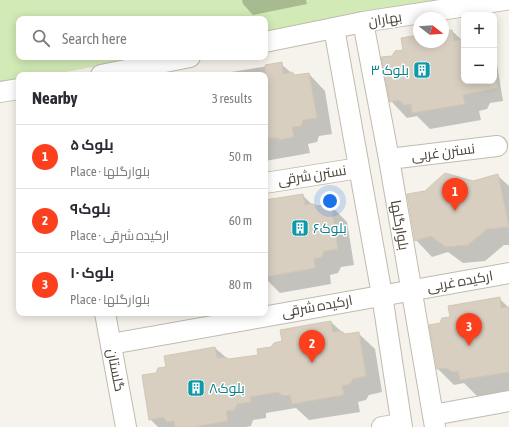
<!DOCTYPE html>
<html lang="en">
<head>
<meta charset="utf-8">
<style>
	:root { --surface:#fff; --page:#f7f7f7; --text:#2b2b33; --muted:#7c7c81; --line:#e1e1e2; --accent:#fc3f1d }
	body { margin:0; font-family:"Asap Condensed",Cairo,sans-serif; background:var(--page); color:var(--text) }
	.controls { position:absolute; right:12px; top:12px; display:grid; overflow:hidden; border-radius:8px; box-shadow:0 2px 10px #0003 }
	.controls button { width:36px; height:36px; display:grid; place-items:center; padding:0; border:0; border-bottom:1px solid var(--line); background:var(--surface); color:var(--text); font:20px sans-serif }
	.compass { position:absolute; left:413px; top:12px; width:36px; height:36px; border-radius:50%; background:var(--surface); box-shadow:0 2px 10px #0003; rotate:107deg }
	.you { position:absolute; left:330px; top:201px; width:14px; height:14px; margin:-10px; border:3px solid #fff; border-radius:50%; background:#1a73e8; box-shadow:0 0 0 6px #1a73e833 }
	.badge { display:grid; place-items:center; width:26px; height:26px; border-radius:50%; background:var(--accent); color:#fff; font-size:13px; font-weight:700 }
	.pin { position:absolute; translate:-50% -33px; filter:drop-shadow(0 1px 2px #0008) }
	.pin::after { content:''; position:absolute; top:21px; width:14px; height:12px; background:inherit; clip-path:polygon(0 0,100% 0,50% 100%) }
	.list { margin:0; padding:0; list-style:none }
	h2 { display:flex; justify-content:space-between; align-items:center; height:52px; margin:0; padding:0 16px; font-size:17px }
	h2 small { font-size:13px; font-weight:400; color:var(--muted) }
	.list li { display:grid; grid-template-columns:26px 1fr auto; gap:12px; align-items:center; box-sizing:border-box; height:64px; padding:0 16px; border-top:1px solid var(--line) }
	.list b { display:block; font-size:15px; white-space:nowrap }
	.list p { margin:0; font-size:13px; white-space:nowrap; color:var(--muted) }
	.list em { font-size:13px; font-style:normal; color:var(--muted) }
	.icon { flex:none; width:22px; height:22px; fill:none; stroke:currentColor; stroke-width:2; stroke-linecap:round; stroke-linejoin:round }
	.map { position:relative; flex:none; width:509px; height:427px; overflow:hidden }
	.search { position:absolute; background:var(--surface); box-shadow:0 2px 10px #0003; left:16px; top:16px; width:252px; height:44px; display:flex; align-items:center; gap:10px; box-sizing:border-box; padding:0 14px; border-radius:8px; color:var(--muted); font-size:15px }
	.panel { position:absolute; background:var(--surface); box-shadow:0 2px 10px #0003; left:16px; top:72px; width:252px; height:244px; border-radius:8px }
	.map>svg:first-child { display:block }
	.green { fill:#d2eab5 }
	.shadow { fill:#0003 }
	.building { fill:#d8cfc1; stroke:#d3c7b4 }
	.lines { fill:none; stroke-linecap:round; stroke-linejoin:round }
	.minor-casing { stroke:#c2bbae; stroke-width:22 }
	.minor { stroke:#fff; stroke-width:20 }
	.labels { text-anchor:middle; dominant-baseline:central; stroke-width:3; stroke-linejoin:round; paint-order:stroke }
	.street-label { font-size:14px; fill:#4b4439; stroke:#fff }
	.culture-label { font-size:14px; fill:#0d838f; stroke:#fff; text-anchor:start }
</style>
</head>
<body>
<div class="map">
<svg width="509" height="427" viewBox="0 0 509 427">
	<rect width="100%" height="100%" fill="#f6f3ec"/>
	<polygon class="green" points="0,0 439,0 265,34 265,19 19,19 19,57 145,57 50,75 19,75 19,80 0,84"/>
	<g class="shadow">
		<polygon points="242,0 306,0 307,4 253,15 243,4"/>
		<polygon points="452,31 464,42 464,81 494,81 494,56 496,58 503,101 490,103 487,109 479,111 481,120 430,129 417,116 407,118 391,101 393,56 404,51 419,36 419,42 443,42 443,32"/>
		<polygon points="281,64 295,76 309,74 325,91 332,134 319,136 317,142 308,144 310,153 265,161 265,75 232,75 231,72"/>
		<polygon points="498,176 509,186 509,245 504,245 485,261 463,263 448,252 432,257 416,240 425,192"/>
		<polygon points="302,195 316,208 330,205 347,222 354,265 341,267 338,273 330,275 331,284 280,293 267,280 265,281 265,201"/>
		<polygon points="499,298 509,308 509,391 477,396 464,383 454,385 438,369 440,324 451,318"/>
		<polygon points="331,322 345,335 358,333 375,349 382,392 369,395 366,400 358,402 360,412 309,420 296,408 266,413 266,418 253,420 251,426 246,427 158,427 150,419 156,373 167,368 215,348 229,360 259,356 283,342"/>
	</g>
	<g class="building">
		<polygon points="452,30 454,41 464,39 464,81 497,81 497,88 463,95 465,104 412,113 411,104 404,105 399,100 390,102 381,57 392,56 395,51 403,50 401,38 419,35 419,42 443,42 443,31"/>
		<polygon points="282,62 283,74 292,72 295,75 309,73 317,118 303,120 301,126 292,127 294,137 279,140 279,138 265,138 265,65"/>
		<polygon points="445,173 473,181 498,174 509,227 487,229 468,245 446,247 431,236 415,241 407,194 425,191"/>
		<polygon points="303,194 305,205 313,204 317,206 331,204 338,249 324,251 322,257 314,259 315,268 265,277 265,200"/>
		<polygon points="500,297 501,308 509,307 509,372 460,380 458,371 452,372 447,368 437,369 429,325 440,323 442,318 450,317 448,306"/>
		<polygon points="331,321 333,332 341,331 345,334 359,332 366,376 353,379 350,384 342,386 344,395 292,404 290,395 283,396 278,392 250,397 251,402 237,404 234,410 226,411 228,421 194,427 175,427 174,421 167,422 163,417 149,420 142,375 156,373 158,368 166,367 164,356 215,347 217,358 225,357 229,359 258,355 257,349 271,347 274,343 282,341 280,330"/>
	</g>
	<g class="lines">
		<defs>
			<g id="minor">
				<polyline points="363,22 389,159 435,427"/>
				<polyline points="334,28 382,295 402,427"/>
				<polyline points="265,42 363,22 505,0"/>
				<polyline points="101,75 190,57"/>
				<polyline points="0,92 19,89"/>
				<polyline points="389,159 497,146"/>
				<polyline points="265,183 359,168"/>
				<polyline points="105,313 126,427"/>
				<polyline points="111,344 509,273"/>
				<polyline points="433,415 509,401"/>
				<polyline points="382,427 401,424"/>
			</g>
		</defs>
		<use href="#minor" class="minor-casing"/>
		<use href="#minor" class="minor"/>
	</g>
	<defs>
		<symbol id="building-square" viewBox="-11 -11 22 22"><rect x="-9" y="-9" width="18" height="18" rx="4" fill="#0f9aa8" stroke="#fff"/><path d="M-4-6H4V6H1V3H-1V6H-4ZM-2.5-4.3h1.7v1.8h-1.7ZM.8-4.3h1.7v1.8H.8ZM-2.5-1h1.7V.8h-1.7ZM.8-1h1.7V.8H.8Z" fill="#fff"/></symbol>
	</defs>
	<g fill-rule="evenodd">
		<use href="#building-square" x="412" y="60" width="20" height="20"/>
		<use href="#building-square" x="290" y="218" width="20" height="20"/>
		<use href="#building-square" x="186" y="378" width="20" height="20"/>
	</g>
	<g class="labels">
		<g class="street-label">
			<text transform="translate(385 19) rotate(-9)">بهاران</text>
			<text transform="translate(443 152) rotate(-7)">نسترن غربی</text>
			<text transform="translate(312 175) rotate(-9)">نسترن شرقی</text>
			<text transform="translate(400 225) rotate(80)">بلوارگلها</text>
			<text transform="translate(460 281) rotate(-10)">ارکیده غربی</text>
			<text transform="translate(317 306) rotate(-10)">ارکیده شرقی</text>
			<text transform="translate(116 370) rotate(79)">گلستان</text>
		</g>
		<g class="culture-label">
			<text x="409" y="70" text-anchor="end">بلوک ۳</text>
			<text x="313" y="228">بلوک۶</text>
			<text x="209" y="388">بلوک۸</text>
		</g>
	</g>
</svg>
<div class="controls">
<button>+</button>
<button>−</button>
</div>
<svg class="compass" viewBox="-18 -18 36 36"><path d="M0-13l5 13h-10z" fill="#e53935"/><path d="M0 13l5-13h-10z" fill="#7c7c81"/></svg>
<div class="you"></div>
<div class="pin badge" style="left:455px;top:211px">1</div>
<div class="pin badge" style="left:312px;top:363px">2</div>
<div class="pin badge" style="left:469px;top:346px">3</div>
<div class="search"><svg class="icon" aria-label="search" viewBox="0 0 24 24"><circle cx="10" cy="10" r="6"/><path d="M15 15l6 6"/></svg>Search here</div>
<section class="panel">
<h2>Nearby<small>3 results</small></h2>
<ul class="list">
<li><span class="badge">1</span><div><b>بلوک ۵</b><p>Place · بلوارگلها</p></div><em>50 m</em></li>
<li><span class="badge">2</span><div><b>بلوک۹</b><p>Place · ارکیده شرقی</p></div><em>60 m</em></li>
<li><span class="badge">3</span><div><b>بلوک ۱۰</b><p>Place · بلوارگلها</p></div><em>80 m</em></li>
</ul>
</section>
</div>
</body>
</html>
